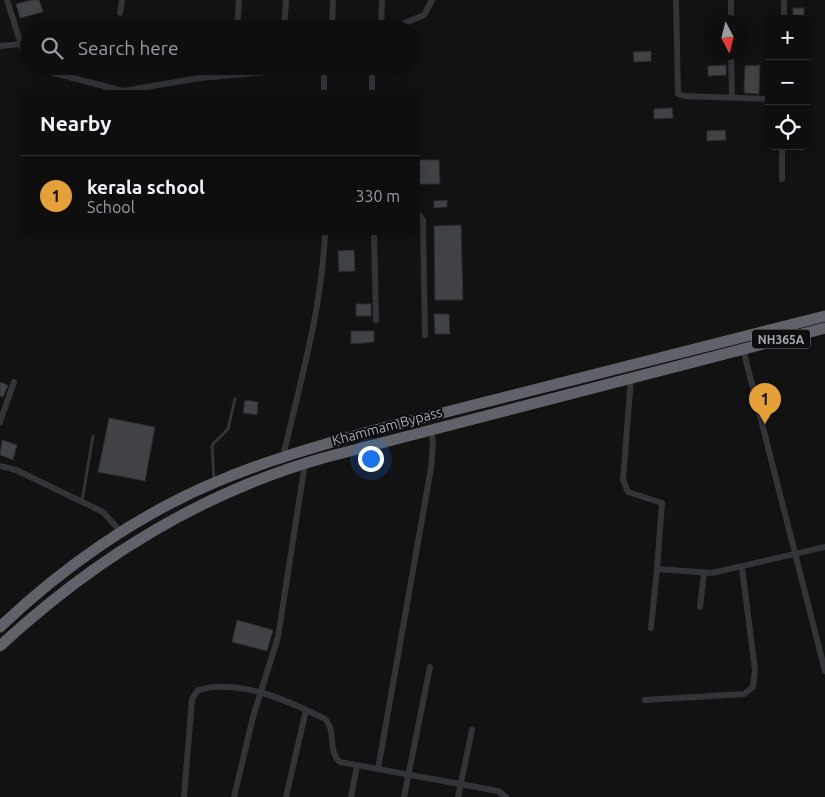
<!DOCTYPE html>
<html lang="en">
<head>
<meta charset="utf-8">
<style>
	:root { --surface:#0e0e0e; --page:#1c1c1c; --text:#f1f3f6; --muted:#9b9c9e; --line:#2e2e2e; --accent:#e5a037 }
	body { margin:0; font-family:Ubuntu,sans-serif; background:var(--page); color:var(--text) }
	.controls { position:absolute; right:15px; top:15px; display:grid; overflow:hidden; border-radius:8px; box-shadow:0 2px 12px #0003 }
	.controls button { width:45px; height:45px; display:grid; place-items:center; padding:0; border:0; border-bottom:1px solid var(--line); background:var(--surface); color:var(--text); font:25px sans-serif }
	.compass { position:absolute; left:705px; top:15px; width:45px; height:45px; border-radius:50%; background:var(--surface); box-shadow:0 2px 12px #0003; rotate:173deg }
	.you { position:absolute; left:370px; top:458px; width:18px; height:18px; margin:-12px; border:4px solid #fff; border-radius:50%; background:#1a73e8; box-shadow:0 0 0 8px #1a73e833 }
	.badge { display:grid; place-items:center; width:32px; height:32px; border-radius:50%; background:var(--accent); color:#111; font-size:16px; font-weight:700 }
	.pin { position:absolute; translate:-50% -41px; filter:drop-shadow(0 1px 2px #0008) }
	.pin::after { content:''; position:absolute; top:26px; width:18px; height:15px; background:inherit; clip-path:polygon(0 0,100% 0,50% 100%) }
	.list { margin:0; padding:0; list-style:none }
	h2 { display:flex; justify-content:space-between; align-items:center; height:65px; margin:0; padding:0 20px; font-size:21px }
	h2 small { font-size:16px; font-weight:400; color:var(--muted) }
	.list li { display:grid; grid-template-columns:32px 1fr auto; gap:15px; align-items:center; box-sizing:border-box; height:80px; padding:0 20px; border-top:1px solid var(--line) }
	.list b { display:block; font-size:19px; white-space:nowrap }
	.list p { margin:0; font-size:16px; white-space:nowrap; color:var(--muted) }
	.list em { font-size:16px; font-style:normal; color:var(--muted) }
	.icon { flex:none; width:28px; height:28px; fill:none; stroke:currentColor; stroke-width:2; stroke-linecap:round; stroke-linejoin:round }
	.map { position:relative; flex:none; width:825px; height:797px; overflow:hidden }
	.search { position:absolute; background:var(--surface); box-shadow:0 2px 12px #0003; left:20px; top:20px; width:400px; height:55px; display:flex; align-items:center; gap:12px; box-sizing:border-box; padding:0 18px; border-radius:28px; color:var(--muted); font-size:19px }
	.panel { position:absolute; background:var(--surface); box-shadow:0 2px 12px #0003; left:20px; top:90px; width:400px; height:145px; border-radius:8px }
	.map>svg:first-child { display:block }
	.building { fill:#414246; stroke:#2c2c2f }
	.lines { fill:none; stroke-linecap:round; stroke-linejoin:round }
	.lane { stroke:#333438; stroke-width:3 }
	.street { stroke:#333438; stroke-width:6 }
	.highway { stroke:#5f6268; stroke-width:11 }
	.labels { text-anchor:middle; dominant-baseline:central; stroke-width:4; stroke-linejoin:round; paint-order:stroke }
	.shield { fill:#0d0d0e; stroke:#777a82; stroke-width:1 }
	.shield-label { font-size:12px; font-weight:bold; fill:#a4a9b3 }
	.street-label { font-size:14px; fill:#a4a9b3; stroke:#0d0d0e }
</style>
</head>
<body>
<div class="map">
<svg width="825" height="797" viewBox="0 0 825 797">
	<rect width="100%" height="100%" fill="#121213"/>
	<g class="building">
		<polygon points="32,0 39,0 43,12 20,18 16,4"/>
		<rect x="793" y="8" width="11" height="11"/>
		<polygon points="651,51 651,61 634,62 633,52"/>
		<polygon points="726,65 726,75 708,76 708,66"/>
		<polygon points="760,65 759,94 744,93 745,66"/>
		<polygon points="672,108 673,118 654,119 654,109"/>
		<polygon points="725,130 726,140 707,141 707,131"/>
		<polygon points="418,160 439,160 440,184 418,184"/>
		<polygon points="447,200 447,207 434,208 434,201"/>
		<polygon points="461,225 463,300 435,300 434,226"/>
		<polygon points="354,250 355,271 339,272 338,251"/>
		<rect x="356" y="304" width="15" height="12"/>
		<polygon points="434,314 449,314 450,334 435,334"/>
		<polygon points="351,331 374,331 374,342 351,344"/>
		<polygon points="0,382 8,385 3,397 0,396"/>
		<polygon points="245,400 258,402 257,415 243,413"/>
		<polygon points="109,418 155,427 145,481 98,472"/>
		<polygon points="2,440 17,445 13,460 0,455"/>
		<polygon points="237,620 273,630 267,651 232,642"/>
	</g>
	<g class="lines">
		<g class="lane">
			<polyline points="214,480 212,445 228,429 235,399"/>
			<polyline points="82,501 93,436"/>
		</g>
		<g class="street">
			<polyline points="7,0 23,51 29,57"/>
			<polyline points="676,0 678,94 684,96 769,99"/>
			<polyline points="731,0 731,22"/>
			<polyline points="120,13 122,0"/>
			<polyline points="784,19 784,0"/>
			<polyline points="237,29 239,0"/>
			<polyline points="284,29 286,0"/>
			<polyline points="332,29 333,0"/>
			<polyline points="381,29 382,0"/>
			<polyline points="390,29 424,15 432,0"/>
			<polyline points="0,46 21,44"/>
			<polyline points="731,52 732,98"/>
			<polyline points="39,66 54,73 123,91 200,78 290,70 306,66"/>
			<polyline points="324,66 324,92"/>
			<polyline points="372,66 372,92"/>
			<polyline points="782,179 782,146"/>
			<polyline points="418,214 423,220 425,335"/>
			<polyline points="374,232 376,320"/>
			<polyline points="743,349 825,671"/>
			<polyline points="631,378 623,480 628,492 662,503 657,569 712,573 825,547"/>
			<polyline points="0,422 14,382"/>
			<path d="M283,457C300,382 322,309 325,232"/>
			<polyline points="0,466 16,470 103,512 121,532"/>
			<polyline points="700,607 704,573"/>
			<polyline points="651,628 657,569"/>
			<polyline points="645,700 744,694 753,687 755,670 742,568"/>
			<polyline points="378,769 431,468 433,444 431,430"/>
			<path d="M184,797L192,699L198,690C239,678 289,701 325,719C337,731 327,751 340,762L498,791L506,797"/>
			<polyline points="234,797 253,717 278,637 305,463"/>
			<polyline points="286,797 306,710"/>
			<polyline points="351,797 357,766"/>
			<polyline points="404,797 430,667"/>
			<polyline points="458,797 472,730"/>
		</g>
		<g class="highway">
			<path d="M0,627C62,568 137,515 216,482C268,460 321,445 375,430L825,316"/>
			<path d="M0,646C93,560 200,493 323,458L825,328"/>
		</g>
	</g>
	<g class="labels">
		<rect class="shield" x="752" y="329.5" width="58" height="19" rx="4"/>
		<g class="shield-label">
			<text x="781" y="339">NH365A</text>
		</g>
		<g class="street-label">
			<text transform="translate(387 426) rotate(-15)">Khammam Bypass</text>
		</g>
	</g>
</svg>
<div class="controls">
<button>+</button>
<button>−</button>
<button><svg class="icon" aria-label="locate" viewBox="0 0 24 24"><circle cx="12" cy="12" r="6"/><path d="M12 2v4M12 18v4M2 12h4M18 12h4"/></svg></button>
</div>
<svg class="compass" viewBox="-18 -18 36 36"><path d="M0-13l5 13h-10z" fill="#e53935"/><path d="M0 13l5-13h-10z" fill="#9b9c9e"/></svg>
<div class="you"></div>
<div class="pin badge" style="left:765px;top:424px">1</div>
<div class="search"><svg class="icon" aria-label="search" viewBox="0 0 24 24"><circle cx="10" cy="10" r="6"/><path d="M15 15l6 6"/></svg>Search here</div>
<section class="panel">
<h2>Nearby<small></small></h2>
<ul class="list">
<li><span class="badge">1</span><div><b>kerala school</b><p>School</p></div><em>330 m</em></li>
</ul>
</section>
</div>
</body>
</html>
